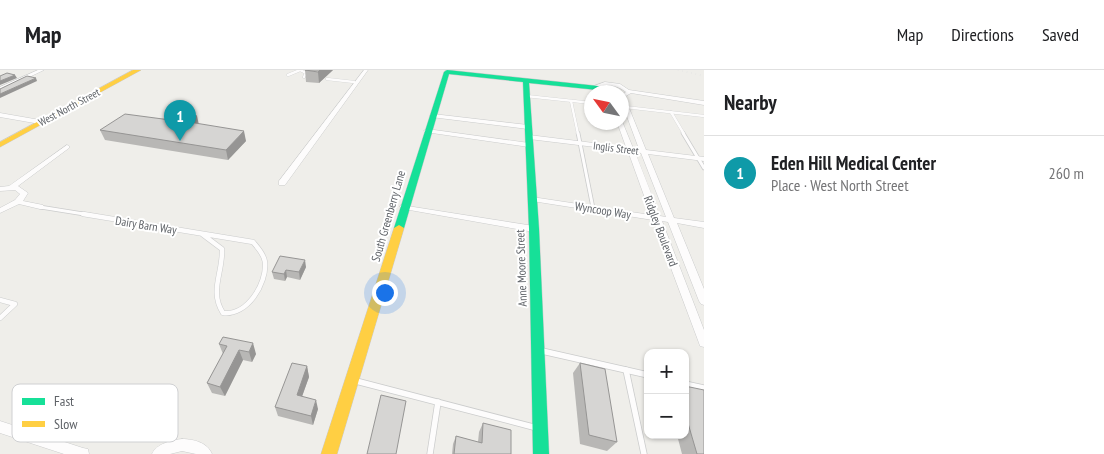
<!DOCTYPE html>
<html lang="en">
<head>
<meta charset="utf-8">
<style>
	:root { --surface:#fff; --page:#f2f2f2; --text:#202124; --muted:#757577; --line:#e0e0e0; --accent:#0b8043 }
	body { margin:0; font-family:"PT Sans Narrow",sans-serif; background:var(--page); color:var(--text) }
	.controls { position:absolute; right:15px; bottom:15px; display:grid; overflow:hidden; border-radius:10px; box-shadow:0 1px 4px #0004 }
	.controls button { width:45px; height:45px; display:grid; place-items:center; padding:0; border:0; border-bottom:1px solid var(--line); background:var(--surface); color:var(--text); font:25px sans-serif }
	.compass { position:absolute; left:584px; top:15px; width:45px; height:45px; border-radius:50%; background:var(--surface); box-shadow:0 1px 4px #0004; rotate:303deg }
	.you { position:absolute; left:384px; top:222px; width:18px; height:18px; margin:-12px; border:4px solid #fff; border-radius:50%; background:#1a73e8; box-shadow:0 0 0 8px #1a73e833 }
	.badge { display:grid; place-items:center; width:32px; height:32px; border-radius:50%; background:var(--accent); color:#fff; font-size:16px; font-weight:700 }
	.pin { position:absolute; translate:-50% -41px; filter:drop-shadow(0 1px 2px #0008) }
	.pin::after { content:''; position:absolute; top:26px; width:18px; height:15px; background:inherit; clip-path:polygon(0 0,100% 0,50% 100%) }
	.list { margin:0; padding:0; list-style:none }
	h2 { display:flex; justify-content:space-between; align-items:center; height:65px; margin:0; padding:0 20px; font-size:21px }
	h2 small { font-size:16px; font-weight:400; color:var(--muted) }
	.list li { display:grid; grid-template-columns:32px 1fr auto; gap:15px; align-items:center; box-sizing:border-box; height:75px; padding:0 20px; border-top:1px solid var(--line) }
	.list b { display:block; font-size:19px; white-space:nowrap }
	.list p { margin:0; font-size:16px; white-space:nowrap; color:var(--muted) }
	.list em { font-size:16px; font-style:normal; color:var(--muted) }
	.map { position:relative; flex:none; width:704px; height:384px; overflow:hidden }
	header { display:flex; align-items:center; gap:30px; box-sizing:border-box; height:70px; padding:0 25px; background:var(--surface); border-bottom:1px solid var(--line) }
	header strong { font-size:24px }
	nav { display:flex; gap:28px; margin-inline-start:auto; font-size:18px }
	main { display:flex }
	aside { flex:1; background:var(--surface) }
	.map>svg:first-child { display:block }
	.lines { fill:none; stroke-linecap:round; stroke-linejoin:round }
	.lane-far3-casing { stroke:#cbcccc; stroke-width:3 }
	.lane-far2-casing { stroke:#cbcccc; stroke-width:4.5 }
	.lane-far1-casing { stroke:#cbcccc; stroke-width:5.5 }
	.lane-casing { stroke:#cbcccc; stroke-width:7 }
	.street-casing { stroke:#cbcccc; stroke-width:1 }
	.fast-casing { stroke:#cacacb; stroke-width:1 }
	.slow-casing { stroke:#cacacb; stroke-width:1 }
	.lane-far3 { stroke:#fdfcfc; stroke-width:2.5 }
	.lane-far2 { stroke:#fdfcfc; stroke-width:3 }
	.lane-far1 { stroke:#fdfcfc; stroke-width:4.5 }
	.lane { stroke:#fdfcfc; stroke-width:5.5 }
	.street { fill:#fdfcfc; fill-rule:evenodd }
	.fast { fill:#16e098; fill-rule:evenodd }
	.slow { fill:#ffcf43; fill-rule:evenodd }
	.rail { stroke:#e4e4e4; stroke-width:2; stroke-dasharray:0.5 4; stroke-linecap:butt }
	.wall { fill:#b8b7b5 }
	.shaded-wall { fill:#969594 }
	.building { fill:#d6d5d3; stroke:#969594 }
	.labels { text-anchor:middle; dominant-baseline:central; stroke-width:4; stroke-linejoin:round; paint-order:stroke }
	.far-street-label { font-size:11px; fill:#5f6368; stroke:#fff }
	.street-label { font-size:12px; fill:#5f6368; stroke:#fff }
	.key { fill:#fff; stroke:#cfd0d2; stroke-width:1 }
	.key-label { font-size:14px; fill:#5f6368 }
</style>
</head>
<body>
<header>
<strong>Map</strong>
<nav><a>Map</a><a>Directions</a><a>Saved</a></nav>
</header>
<main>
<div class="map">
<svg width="704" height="384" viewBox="0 0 704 384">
	<rect width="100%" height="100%" fill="#efeeea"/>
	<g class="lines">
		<defs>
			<g id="lane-far3">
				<polyline points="288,5 300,0 306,3 304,7"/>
				<polyline points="327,9 354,12"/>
				<polyline points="526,26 592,33"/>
				<polyline points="571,31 578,64"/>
				<polyline points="625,37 704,46"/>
				<polyline points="671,42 684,64"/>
			</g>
			<g id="lane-far2">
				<polyline points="578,63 593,138"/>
				<polyline points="683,63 704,98"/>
				<polyline points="40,137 90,145"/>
			</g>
			<g id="lane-far1">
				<path d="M83,144L253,172C258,178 264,184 265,192C267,214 247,246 223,243C209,221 223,203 222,179L202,164"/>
				<polyline points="0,230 15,234 0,248"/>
			</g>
			<g id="lane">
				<polyline points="542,281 648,305"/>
				<polyline points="626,300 644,384"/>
				<polyline points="356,311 537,358"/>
				<polyline points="685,314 704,318"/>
				<polyline points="430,384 438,332"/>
			</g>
			<g id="street">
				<polygon points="38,0 44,0 0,21 0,17"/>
				<polygon points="364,0 368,0 285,115 279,115 279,111"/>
				<path d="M605,12L620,14L629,20L704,31V35L631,23L626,26L623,24L626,22C618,16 610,14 601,16L607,22H601L594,16Z"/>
				<path d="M622,26L625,28L646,80L704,87V91L648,84L674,148L704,152V158L677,153L704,219V235L701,234L699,231L668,152L662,151L704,260V277L700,276L699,273L653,150L532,131L528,129L532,127L651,145L628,81L529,69L526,67L529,65L626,77L617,52H622V51L633,78L639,79L622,33ZM635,82L641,83L666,147L660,146Z"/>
				<polygon points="0,43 40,50 43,52 40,54 0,47"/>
				<polygon points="433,44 528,55 531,57 528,59 431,47 430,46"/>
				<polygon points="427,59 529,73 532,75 529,77 425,62 424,61"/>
				<polygon points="67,75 69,76 69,78 18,116 28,123 23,131 43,135 44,137 43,139 40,139 19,134 0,143 0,138 15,130 20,124 15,120 0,121 0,117 9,116"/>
				<polygon points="401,135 534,156 538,159 534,162 404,139 400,137"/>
				<polygon points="0,351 83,378 88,379 89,384 64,384 0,363"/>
				<path d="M182,369C194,369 208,373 212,384H196L182,381L170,384H152C156,374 172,370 182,369Z"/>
			</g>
			<polygon id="fast" points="447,0 598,16 601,18 598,20 529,13 539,159 549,384 533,384 529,159 523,12 449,4 404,158 399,161 394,158 444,2"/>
			<g id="slow">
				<polygon points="133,0 141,0 0,77 0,72"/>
				<polygon points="399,155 404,158 337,384 321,384 394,158"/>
			</g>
		</defs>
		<use href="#lane-far3" class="lane-far3-casing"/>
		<use href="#lane-far2" class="lane-far2-casing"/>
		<use href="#lane-far1" class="lane-far1-casing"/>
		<use href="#lane" class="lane-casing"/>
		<use href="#street" class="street-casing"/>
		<use href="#fast" class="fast-casing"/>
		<use href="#slow" class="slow-casing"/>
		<use href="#lane-far3" class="lane-far3"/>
		<use href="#lane-far2" class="lane-far2"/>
		<use href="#lane-far1" class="lane-far1"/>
		<use href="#lane" class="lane"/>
		<use href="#street" class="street"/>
		<use href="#fast" class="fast"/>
		<use href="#slow" class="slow"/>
		<polyline class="rail" points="678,0 704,6"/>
	</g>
	<g class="wall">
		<polygon points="305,0 333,0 319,13 306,12"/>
		<polygon points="199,54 246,71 228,90 105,70 100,60"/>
		<polygon points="306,197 300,210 287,207 285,211 274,209 272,202"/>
		<polygon points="219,274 256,284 252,292 243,290 225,326 212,323 207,313 223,284"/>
		<polygon points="580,293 617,372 607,381 580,374 573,303"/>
		<polygon points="307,296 309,307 302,326 318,339 313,355 278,346 275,337"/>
		<polygon points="685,316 704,384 682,384 677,365 685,365"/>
		<polygon points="483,353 511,384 452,384 453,374 456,366 478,372 479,362"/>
	</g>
	<g class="shaded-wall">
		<polygon points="320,0 333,0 319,13 318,2"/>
		<polygon points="15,5 17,8 0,15 0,11"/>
		<polygon points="36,8 37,11 0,28 0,24"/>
		<polygon points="197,46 199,55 189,52"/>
		<polygon points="244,61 246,71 228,90 226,80"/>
		<polygon points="305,190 306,197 300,210 299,202"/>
		<polygon points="286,200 287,207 285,211 284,204"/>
		<polygon points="253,273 256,284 252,292 249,282"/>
		<polygon points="239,280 243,290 225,326 220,317"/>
		<polygon points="307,296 309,307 299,335 297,325"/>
		<polygon points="316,330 318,339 313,355 311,346"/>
	</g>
	<g class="building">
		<polygon points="305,0 320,0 318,2"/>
		<polygon points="7,3 15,5 0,11 0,6"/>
		<polygon points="27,6 36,8 0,24 0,19"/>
		<polygon points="125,44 178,51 186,44 197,46 189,52 244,61 226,80 100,60"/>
		<polygon points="280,186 305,190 299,202 286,200 284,204 272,202"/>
		<polygon points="223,267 253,273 249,282 239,280 220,317 207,313 227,276 219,274"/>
		<polygon points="292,293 307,296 297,325 316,330 311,346 275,337"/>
		<polygon points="580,293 605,299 617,372 589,365"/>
		<polygon points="685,316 704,320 704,384 697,384 685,343"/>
		<polygon points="381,325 406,331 396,384 367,384"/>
		<polygon points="483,353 511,360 511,384 454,384 456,366 482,373"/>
	</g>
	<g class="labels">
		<g class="far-street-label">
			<text transform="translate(69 37) rotate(-28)">West North Street</text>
			<text transform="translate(616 78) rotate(7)">Inglis Street</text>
		</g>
		<g class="street-label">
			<text transform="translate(603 140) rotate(9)">Wyncoop Way</text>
			<text transform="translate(388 146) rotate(-74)">South Greenberry Lane</text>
			<text transform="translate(146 155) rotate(9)">Dairy Barn Way</text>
			<text transform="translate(661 161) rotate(69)">Ridgley Boulevard</text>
			<text transform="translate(521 198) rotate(-92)">Anne Moore Street</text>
		</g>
	</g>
	<rect x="12" y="314" width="166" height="58" rx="8" class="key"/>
	<rect x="22" y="328" width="23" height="7" fill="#16e098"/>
	<rect x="22" y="351" width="23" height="6" fill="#ffcf43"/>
	<g class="key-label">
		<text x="54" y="336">Fast</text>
		<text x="54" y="359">Slow</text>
	</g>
</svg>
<div class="controls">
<button>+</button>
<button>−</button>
</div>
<svg class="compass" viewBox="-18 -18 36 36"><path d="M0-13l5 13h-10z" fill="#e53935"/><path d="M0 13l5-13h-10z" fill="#757577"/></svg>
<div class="you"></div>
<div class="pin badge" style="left:180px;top:71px;background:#0f9aa8">1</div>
</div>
<aside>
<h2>Nearby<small></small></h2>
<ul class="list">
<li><span class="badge" style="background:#0f9aa8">1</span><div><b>Eden Hill Medical Center</b><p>Place · West North Street</p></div><em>260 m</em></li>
</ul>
</aside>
</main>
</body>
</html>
